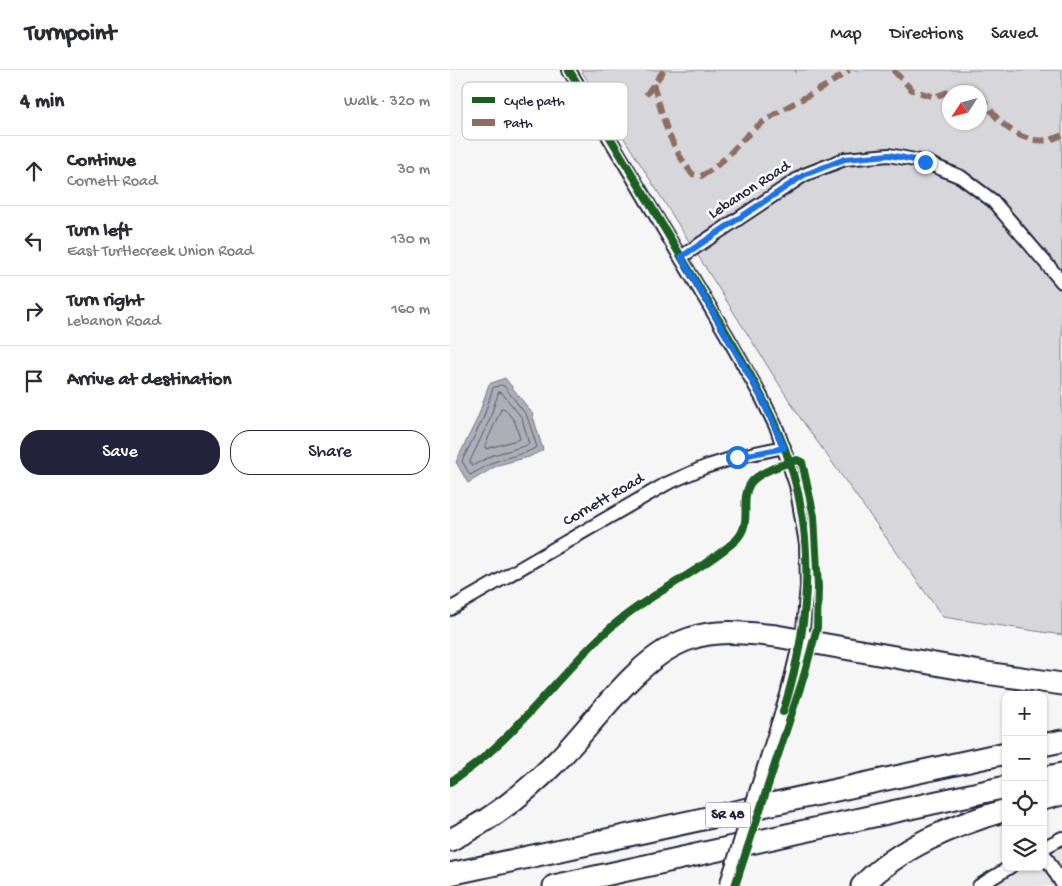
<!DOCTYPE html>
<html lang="en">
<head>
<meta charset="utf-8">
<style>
	:root { --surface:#fff; --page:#f7f7f7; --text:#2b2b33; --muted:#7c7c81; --line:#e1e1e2; --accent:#22223b }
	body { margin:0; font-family:"Gochi Hand",sans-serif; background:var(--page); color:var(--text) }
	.controls { position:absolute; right:15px; bottom:15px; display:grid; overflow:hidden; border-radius:10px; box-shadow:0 1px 4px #0004 }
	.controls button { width:45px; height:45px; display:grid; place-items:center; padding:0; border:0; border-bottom:1px solid var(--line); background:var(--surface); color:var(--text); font:25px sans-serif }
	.compass { position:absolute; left:492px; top:15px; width:45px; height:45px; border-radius:50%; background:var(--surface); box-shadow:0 1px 4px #0004; rotate:234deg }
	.stop { position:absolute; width:15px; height:15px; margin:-11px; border:4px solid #1a73e8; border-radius:50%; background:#fff }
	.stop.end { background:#1a73e8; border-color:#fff; box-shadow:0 1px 5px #0008 }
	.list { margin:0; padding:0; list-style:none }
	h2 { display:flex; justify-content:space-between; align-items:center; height:65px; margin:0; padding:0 20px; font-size:21px }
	h2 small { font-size:16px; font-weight:400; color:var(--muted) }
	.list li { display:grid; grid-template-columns:32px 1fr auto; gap:15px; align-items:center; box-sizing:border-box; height:70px; padding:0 20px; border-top:1px solid var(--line) }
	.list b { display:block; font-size:19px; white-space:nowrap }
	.list p { margin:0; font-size:16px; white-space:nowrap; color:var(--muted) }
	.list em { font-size:16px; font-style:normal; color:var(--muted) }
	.actions { display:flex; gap:10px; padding:15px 20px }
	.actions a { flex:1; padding:11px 0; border:1px solid var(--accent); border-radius:20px; text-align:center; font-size:18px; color:var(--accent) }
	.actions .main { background:var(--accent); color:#fff }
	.icon { flex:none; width:28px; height:28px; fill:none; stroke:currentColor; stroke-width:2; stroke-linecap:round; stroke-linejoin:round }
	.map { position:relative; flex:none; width:612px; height:816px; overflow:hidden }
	header { display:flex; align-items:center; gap:30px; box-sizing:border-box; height:70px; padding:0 25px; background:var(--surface); border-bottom:1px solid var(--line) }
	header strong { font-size:24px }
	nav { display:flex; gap:28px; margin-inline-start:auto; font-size:18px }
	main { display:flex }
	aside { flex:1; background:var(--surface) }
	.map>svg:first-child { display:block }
	.built { fill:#e6e6e9 }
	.green { fill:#d7d7db; stroke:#7c7c8b; fill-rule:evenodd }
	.water { fill:#aeaeb7; stroke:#767685 }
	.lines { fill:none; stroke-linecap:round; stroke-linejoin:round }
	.shore { stroke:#5a5a6d; stroke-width:1 }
	.minor-casing { stroke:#22223b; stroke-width:16 }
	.tertiary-casing { stroke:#22223b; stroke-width:20 }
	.trunk-casing { stroke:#22223b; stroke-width:25 }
	.minor { stroke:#fff; stroke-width:12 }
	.tertiary { stroke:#fff; stroke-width:16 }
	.trunk { stroke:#fff; stroke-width:21 }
	.tertiary-bridge-casing { stroke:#22223b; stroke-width:20; stroke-linecap:butt }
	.tertiary-bridge { stroke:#fff; stroke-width:16 }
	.quiet { stroke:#8d6e63; stroke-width:6; stroke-dasharray:12 6; stroke-linecap:butt }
	.cycleway-casing { stroke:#fff; stroke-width:11 }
	.cycleway { stroke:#1b5e20; stroke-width:8 }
	.route { stroke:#1a73e8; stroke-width:6 }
	.labels { text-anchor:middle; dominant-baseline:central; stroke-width:5; stroke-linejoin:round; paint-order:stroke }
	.shield { fill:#fff; stroke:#646476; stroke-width:1 }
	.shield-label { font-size:15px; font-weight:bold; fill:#22223b }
	.street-label { font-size:16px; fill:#22223b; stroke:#fff }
	.key { fill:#fff; stroke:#bdbdc4; stroke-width:1 }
	.key-label { font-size:14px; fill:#22223b }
</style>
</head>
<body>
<header>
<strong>Turnpoint</strong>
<nav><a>Map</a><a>Directions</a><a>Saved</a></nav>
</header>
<main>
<aside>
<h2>4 min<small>Walk · 320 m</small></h2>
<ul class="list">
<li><svg class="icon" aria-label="ahead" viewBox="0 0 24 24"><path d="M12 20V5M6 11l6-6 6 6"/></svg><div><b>Continue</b><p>Cornett Road</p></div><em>30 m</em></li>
<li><svg class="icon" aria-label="left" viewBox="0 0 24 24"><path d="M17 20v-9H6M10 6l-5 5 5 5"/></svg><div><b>Turn left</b><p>East Turtlecreek Union Road</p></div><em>130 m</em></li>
<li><svg class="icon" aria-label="right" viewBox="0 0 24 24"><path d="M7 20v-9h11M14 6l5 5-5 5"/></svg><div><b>Turn right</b><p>Lebanon Road</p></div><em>160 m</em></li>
<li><svg class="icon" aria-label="arrive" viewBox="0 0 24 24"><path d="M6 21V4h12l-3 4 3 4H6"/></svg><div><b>Arrive at destination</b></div></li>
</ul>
<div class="actions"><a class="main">Save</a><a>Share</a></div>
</aside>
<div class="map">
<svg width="612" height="816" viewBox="0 0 612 816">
	<rect width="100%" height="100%" fill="#f6f6f7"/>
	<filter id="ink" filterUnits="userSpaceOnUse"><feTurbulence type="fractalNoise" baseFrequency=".02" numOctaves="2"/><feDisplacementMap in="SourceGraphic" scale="10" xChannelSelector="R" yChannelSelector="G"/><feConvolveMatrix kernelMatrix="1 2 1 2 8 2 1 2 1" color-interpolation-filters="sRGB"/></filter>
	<g filter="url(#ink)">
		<polygon class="built" points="612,772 612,816 529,816 561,797 593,797 593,778"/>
		<path class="green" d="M131,0H612V565L493,547L351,349ZM500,22H530V52H500Z"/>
		<polygon class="water" points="55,308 82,343 93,380 79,387 48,395 18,413 6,392 28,347 39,314"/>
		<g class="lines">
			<g class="shore">
				<polygon points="51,315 54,316 77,346 87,377 77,382 46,391 20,405 12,391 33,349 43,318"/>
				<polygon points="49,322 52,323 72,348 79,374 75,376 43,385 22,396 20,391 39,351"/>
				<polygon points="52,338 55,339 65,352 70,369 36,379 35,376"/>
			</g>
			<defs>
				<g id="minor">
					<polyline points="119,0 276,264 312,328 327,359 346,415 356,474 357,516 352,571"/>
					<polyline points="231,187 354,105 395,89 439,85 475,92 511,107 543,131 612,212"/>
					<polyline points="0,539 216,414 255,397 287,387 334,377"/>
					<polyline points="593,778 612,768"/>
					<polyline points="593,782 612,814"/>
					<polyline points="529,816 560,797"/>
				</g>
				<polyline id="tertiary" points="319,688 339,625 352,571"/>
				<g id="trunk">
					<polyline points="593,675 612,671"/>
					<polyline points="593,708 612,704"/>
					<polyline points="593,729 612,724"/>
					<path d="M0,770C42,750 77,722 109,689C148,649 187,587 239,569C267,559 297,563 326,566L536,603L612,614"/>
					<polyline points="0,804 556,683"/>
					<polyline points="104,816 556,717"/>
					<path d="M412,816C449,777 505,755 556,740"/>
				</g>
			</defs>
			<use href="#minor" class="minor-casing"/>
			<use href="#tertiary" class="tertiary-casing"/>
			<use href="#trunk" class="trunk-casing"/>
			<use href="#minor" class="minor"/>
			<use href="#tertiary" class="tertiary"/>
			<use href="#trunk" class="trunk"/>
			<defs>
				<polyline id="tertiary-bridge" points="278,816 319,688"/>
			</defs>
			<use href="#tertiary-bridge" class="tertiary-bridge-casing"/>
			<use href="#tertiary-bridge" class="tertiary-bridge"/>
			<g class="quiet">
				<polyline points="345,0 346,0"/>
				<polyline points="443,0 462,20 484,27 514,16 527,22"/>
				<path d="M203,14L218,63L229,85L242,104L251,106C275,94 288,71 309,55C337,34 371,22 399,0"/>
				<polyline points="196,25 214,0"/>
				<path d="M530,25C537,34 543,45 552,53C568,68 591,77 612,65"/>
			</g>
			<defs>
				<g id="cycleway">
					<path d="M119,0C161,68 201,136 242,205C271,255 303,304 326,357C368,450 363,547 333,642"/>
					<path d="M0,712C63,673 103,609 158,560C196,525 246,505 285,471C304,453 289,432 300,414C307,402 334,394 347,390L352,392L364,446L368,517L367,558L353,609L285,816"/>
				</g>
			</defs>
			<use href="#cycleway" class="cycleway-casing"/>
			<use href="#cycleway" class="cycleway"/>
		</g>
	</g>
	<g class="lines" filter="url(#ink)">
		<polyline class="route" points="287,387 334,378 312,328 231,187 354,105 395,89 439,85 475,92"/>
	</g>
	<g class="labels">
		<rect class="shield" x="255.5" y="732.5" width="45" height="25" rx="4"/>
		<g class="shield-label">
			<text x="278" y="745">SR 48</text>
		</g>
		<g class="street-label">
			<text transform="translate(300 121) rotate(-33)">Lebanon Road</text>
			<text transform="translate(154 431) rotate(-30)">Cornett Road</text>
		</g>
	</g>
	<rect x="12" y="12" width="166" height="58" rx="8" class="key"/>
	<rect x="22" y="27" width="23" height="6" fill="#1b5e20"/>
	<rect x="22" y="49" width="23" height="7" fill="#8d6e63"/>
	<g class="key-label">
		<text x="54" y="35">Cycle path</text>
		<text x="54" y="57">Path</text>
	</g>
</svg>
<div class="controls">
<button>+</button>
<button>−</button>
<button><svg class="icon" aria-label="locate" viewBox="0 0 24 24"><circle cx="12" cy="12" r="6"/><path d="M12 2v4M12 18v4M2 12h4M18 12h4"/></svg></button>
<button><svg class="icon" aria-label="layers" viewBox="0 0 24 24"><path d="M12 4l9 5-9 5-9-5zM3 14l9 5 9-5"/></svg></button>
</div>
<svg class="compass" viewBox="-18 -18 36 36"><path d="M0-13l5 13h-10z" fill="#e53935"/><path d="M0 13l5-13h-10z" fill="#7c7c81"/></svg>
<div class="stop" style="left:287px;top:387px"></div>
<div class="stop end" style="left:475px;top:92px"></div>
</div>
</main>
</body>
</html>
